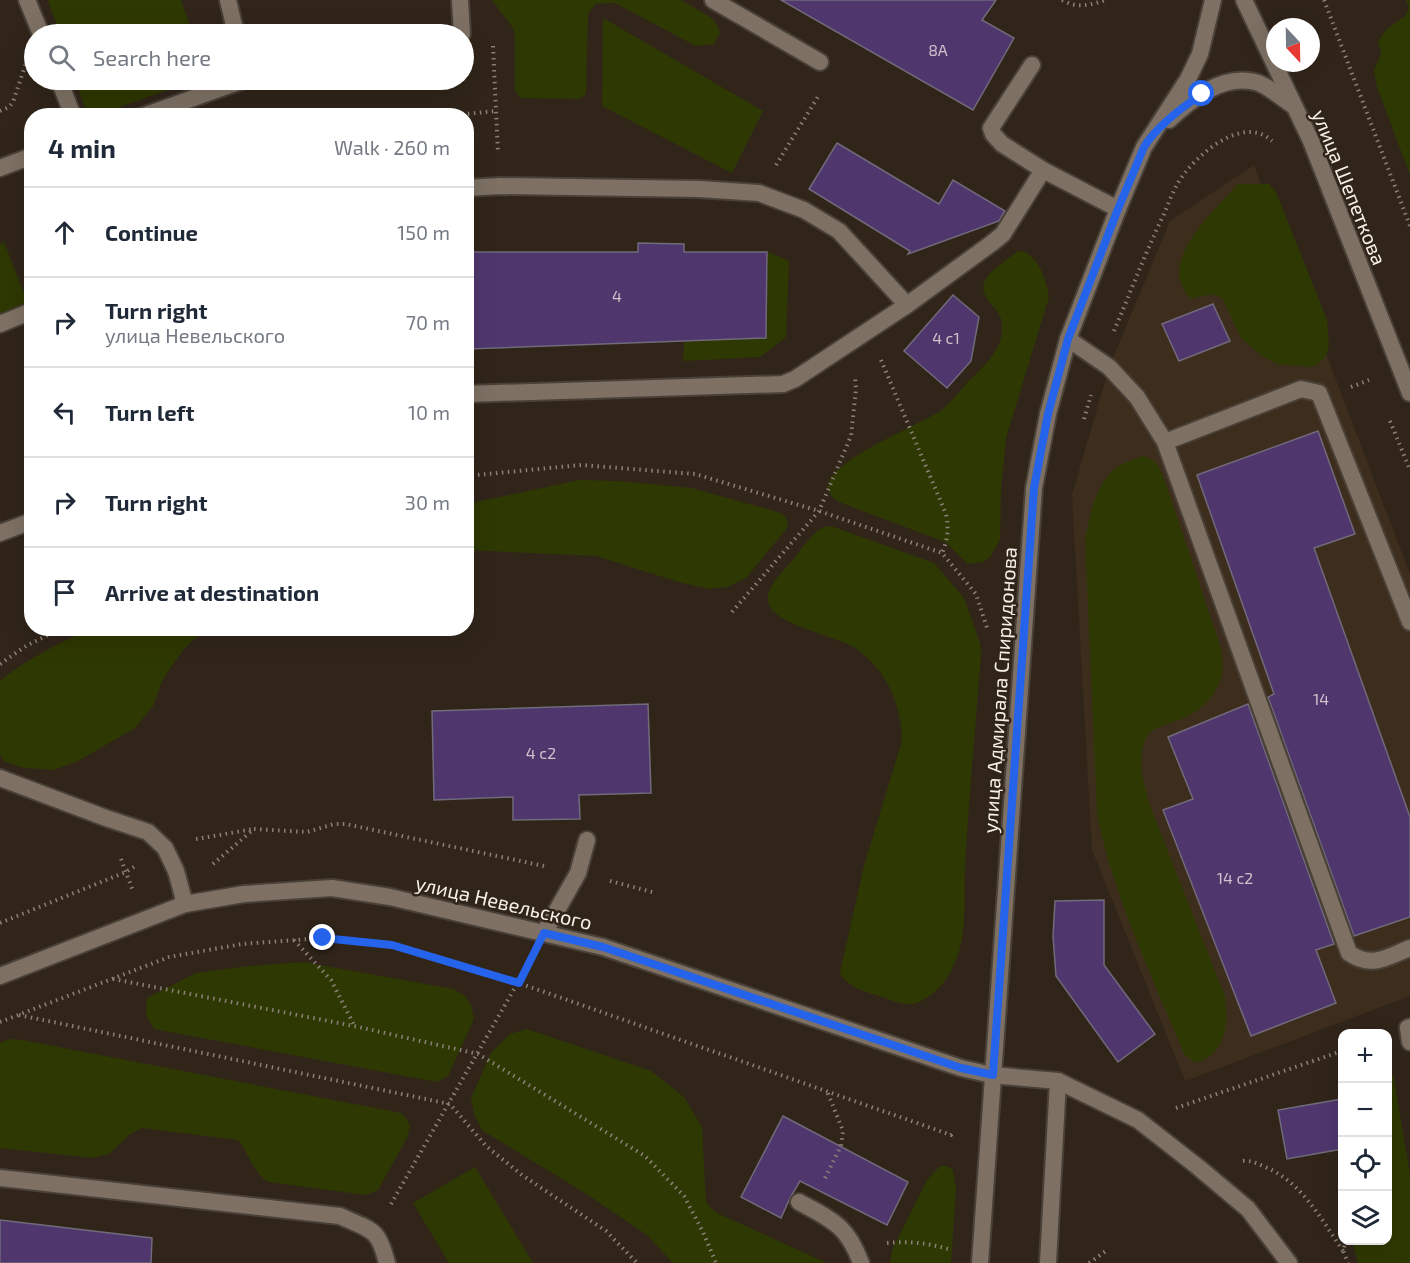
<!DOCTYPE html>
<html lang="en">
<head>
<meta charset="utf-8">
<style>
	:root { --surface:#fff; --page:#f2f2f3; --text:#1f2937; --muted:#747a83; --line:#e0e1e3 }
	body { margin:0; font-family:"Exo 2",sans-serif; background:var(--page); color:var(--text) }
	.controls { position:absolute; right:18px; bottom:18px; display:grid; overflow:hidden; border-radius:12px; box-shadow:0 6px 24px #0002 }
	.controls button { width:54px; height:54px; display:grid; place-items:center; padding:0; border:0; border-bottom:2px solid var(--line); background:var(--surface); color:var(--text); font:30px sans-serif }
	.compass { position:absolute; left:1266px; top:18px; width:54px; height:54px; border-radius:50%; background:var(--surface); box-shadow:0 6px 24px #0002; rotate:158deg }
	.stop { position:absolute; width:18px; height:18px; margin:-14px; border:4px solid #2563eb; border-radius:50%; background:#fff }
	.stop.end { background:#2563eb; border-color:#fff; box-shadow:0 2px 6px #0008 }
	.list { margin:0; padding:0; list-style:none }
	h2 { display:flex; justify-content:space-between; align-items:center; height:78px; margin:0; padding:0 24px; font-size:26px }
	h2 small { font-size:20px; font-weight:400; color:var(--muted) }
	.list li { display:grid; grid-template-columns:39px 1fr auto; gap:18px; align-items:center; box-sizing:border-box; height:90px; padding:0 24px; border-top:2px solid var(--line) }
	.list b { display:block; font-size:22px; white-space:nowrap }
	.list p { margin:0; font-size:20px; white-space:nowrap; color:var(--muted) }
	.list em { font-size:20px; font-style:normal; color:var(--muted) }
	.icon { flex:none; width:33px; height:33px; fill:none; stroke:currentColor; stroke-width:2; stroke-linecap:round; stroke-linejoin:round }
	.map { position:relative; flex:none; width:1410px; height:1263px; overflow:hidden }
	.search { position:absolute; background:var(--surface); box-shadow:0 6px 24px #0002; left:24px; top:24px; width:450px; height:66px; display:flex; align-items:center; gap:15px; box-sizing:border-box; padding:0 21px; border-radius:33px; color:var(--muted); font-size:22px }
	.panel { position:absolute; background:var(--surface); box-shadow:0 6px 24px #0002; left:24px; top:108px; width:450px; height:528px; border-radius:24px }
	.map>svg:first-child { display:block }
	.built { fill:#3d2d1d }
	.green { fill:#2e3802 }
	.building { fill:#4f376d; stroke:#706a7a; stroke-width:1.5 }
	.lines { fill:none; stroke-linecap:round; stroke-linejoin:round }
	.service-casing { stroke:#494037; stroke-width:20 }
	.secondary-casing { stroke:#494037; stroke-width:20 }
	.path { stroke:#8c8178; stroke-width:4; stroke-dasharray:1.5 4.5; stroke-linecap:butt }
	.service { stroke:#7e7164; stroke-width:16 }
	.secondary { stroke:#7e7164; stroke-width:16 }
	.route { stroke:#2563eb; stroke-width:8 }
	.labels { text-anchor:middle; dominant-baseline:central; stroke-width:5; stroke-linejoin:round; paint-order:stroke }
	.number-label { font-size:16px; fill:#cec2ca }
	.street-label { font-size:20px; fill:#f8f0e9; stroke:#31251a }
</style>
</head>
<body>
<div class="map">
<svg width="1410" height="1263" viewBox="0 0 1410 1263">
	<rect width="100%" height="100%" fill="#31251a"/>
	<polygon class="built" points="1254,165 1410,574 1410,996 1185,1081 1092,850 1072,495 1109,367 1170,221"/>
	<g class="green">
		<polygon points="48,0 181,0 193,34 60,34"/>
		<polygon points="492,0 681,0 710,17 716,23 720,33 714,44 696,46 615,3 596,4 588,13 586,94 579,99 520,98 515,90 515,36 513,28"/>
		<polygon points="1406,0 1410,0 1410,175 1377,87 1374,70 1381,54 1378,41 1386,30 1405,16 1409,8"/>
		<polygon points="603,18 763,111 732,173 602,106"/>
		<polygon points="75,80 197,80 93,116 88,115"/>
		<path d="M1238,184H1269L1276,192L1327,320L1329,345L1326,356L1318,364L1311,367L1277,364L1262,356L1241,338L1222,298L1211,294L1191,299C1154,262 1214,212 1238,184Z"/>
		<polygon points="4,242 28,303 0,314 0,244"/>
		<path d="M1023,251C1040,259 1046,280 1049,297L1006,438L1001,488L1000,540L990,557L983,562L968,564L945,542L839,502C835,499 828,494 828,488C828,459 922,425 943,409C951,402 958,393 965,385C982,368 1008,347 1001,319C998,307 979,297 984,283C989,270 1007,260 1017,252Z"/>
		<polygon points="768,252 789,261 786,337 760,357 683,361 684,342 767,338"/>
		<path d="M1142,456C1158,460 1158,465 1164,479C1179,523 1194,566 1208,610C1214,629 1226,653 1222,673C1219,694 1201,711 1182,719C1171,724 1152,726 1146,738C1136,759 1144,784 1150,806L1225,996C1228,1025 1227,1053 1195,1063L1184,1054C1152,976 1113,896 1097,813L1085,538C1091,514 1095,484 1116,468C1123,463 1133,460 1142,456Z"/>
		<polygon points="579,480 618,481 692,488 781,513 787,519 788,527 746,578 727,587 710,589 682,583 596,556 467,550 467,504"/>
		<path d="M831,526L934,563L964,598L980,643L981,652C976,724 969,795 965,866C963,902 969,936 952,969C946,983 927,1002 912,1004C903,1005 893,1001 885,998C869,992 847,989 840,972L864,866L901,744C903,727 899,712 893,695C885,676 874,662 857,649C837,635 769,625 768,600C767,585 783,572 791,562C798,554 813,532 822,528C825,526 828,527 831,526Z"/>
		<path d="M96,628L205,629L183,650L163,679L153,706L135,728L78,761L54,770L24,768L5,762L0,755V682L2,679C30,658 62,640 96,628Z"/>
		<polygon points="303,962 453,989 465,996 471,1005 474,1019 448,1076 437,1082 154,1029 146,1015 147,998 196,973 249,966"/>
		<polygon points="527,1029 651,1071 684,1097 702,1127 706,1203 717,1213 827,1263 673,1263 647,1235 588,1195 482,1130 474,1114 471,1098 491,1053 510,1034"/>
		<path d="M9,1039L22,1040L396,1112L403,1114L410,1125L408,1136L378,1190L366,1195L268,1182C252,1171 250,1155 238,1140L142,1128L129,1135L109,1154L93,1158L0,1148V1043Z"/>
		<polygon points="1388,1068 1394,1078 1410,1175 1410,1263 1358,1263 1352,1241 1388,1240"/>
		<polygon points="940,1166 947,1166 953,1170 956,1189 951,1263 890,1263 892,1250 927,1180"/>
		<polygon points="475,1167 533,1263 449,1263 413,1203"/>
	</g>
	<g class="building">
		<polygon points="781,0 996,0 982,20 1014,38 973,110"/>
		<polygon points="837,143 939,204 953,180 1005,211 999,221 908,254 910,251 809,189"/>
		<polygon points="638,243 684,244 684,252 767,252 766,338 466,349 466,252 638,252"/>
		<polygon points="953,295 979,317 971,361 947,388 904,351"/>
		<polygon points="1213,304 1230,341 1179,361 1162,324"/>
		<polygon points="1318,431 1355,534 1314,548 1410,817 1410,917 1354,936 1268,697 1274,694 1197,475"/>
		<polygon points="648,704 651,793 579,795 580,819 513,820 513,797 434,800 432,711"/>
		<polygon points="1248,704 1334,944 1316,950 1336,1003 1251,1036 1163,810 1193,799 1168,737"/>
		<polygon points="1104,900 1104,965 1155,1034 1118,1062 1056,976 1053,936 1055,901"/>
		<polygon points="1342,1099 1342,1149 1287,1159 1278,1110"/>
		<polygon points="783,1116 908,1182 887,1225 800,1181 790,1198 781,1218 741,1197"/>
		<polygon points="0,1220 152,1238 151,1263 0,1263"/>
	</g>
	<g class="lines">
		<defs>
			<g id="service">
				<polyline points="27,0 41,34"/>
				<polyline points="228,0 236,34"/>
				<polyline points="460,0 462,34"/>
				<polyline points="713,0 820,62"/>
				<polyline points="1032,65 991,128 993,134 1002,144 1043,170 1118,209"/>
				<polyline points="59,80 73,116"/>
				<polyline points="143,116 244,80"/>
				<polyline points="0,168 32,156"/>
				<polyline points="466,188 500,186 699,189 759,193 804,210 839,231 907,305"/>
				<polyline points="0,324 32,311"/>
				<path d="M1068,339L1109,367L1137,397L1165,442L1349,953C1372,969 1387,957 1410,948"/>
				<polyline points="466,394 783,384 795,379 907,305 992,243 1003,234 1043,170"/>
				<polyline points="1165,442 1301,389 1319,393 1410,622"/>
				<polyline points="0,533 32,521"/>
				<polyline points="0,778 106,818 148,832 165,848 176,871 185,904"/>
				<polyline points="544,933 578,873 587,840"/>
				<polyline points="1410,1027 1408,1028 1410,1042"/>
				<polyline points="992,1075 1058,1081 1048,1263"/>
				<polyline points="1058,1081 1138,1120 1198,1167 1248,1209 1289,1263"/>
				<path d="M0,1178L340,1216C372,1231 378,1227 387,1263"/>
				<path d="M799,1202C832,1220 847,1225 861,1263"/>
			</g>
			<g id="secondary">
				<polyline points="1244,0 1311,141 1410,393"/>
				<path d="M1169,120C1191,99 1222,74 1255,82C1266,84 1284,100 1294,106"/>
				<polyline points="0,976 185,904 244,894 332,888 390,897 603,947 961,1068 992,1075"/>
				<polyline points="980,1263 1034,488 1048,414 1068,339 1118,209 1144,147 1188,79 1200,54 1213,0"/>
			</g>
		</defs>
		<use href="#service" class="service-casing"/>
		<use href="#secondary" class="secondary-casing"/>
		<g class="path">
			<path d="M1062,0C1078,9 1089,5 1106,0"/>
			<polyline points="1324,0 1410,226"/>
			<polyline points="493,46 498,153"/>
			<polyline points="0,111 9,107 13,102 26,63"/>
			<polyline points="444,116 496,111"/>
			<polyline points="776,165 819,95"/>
			<path d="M1114,331C1130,293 1145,254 1163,216C1168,205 1172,193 1178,183C1193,157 1243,113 1272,141"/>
			<path d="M881,360L946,514C949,529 948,539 942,553"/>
			<polyline points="1351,387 1369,380"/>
			<polyline points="1084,419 1091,395"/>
			<polyline points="1390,421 1410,470"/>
			<polyline points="466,476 581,465 695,474 819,511 942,553 976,594 988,631"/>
			<polyline points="732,612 819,511 851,436 856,389 855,378"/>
			<polyline points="0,664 26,646 62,628"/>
			<polyline points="196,839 254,829"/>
			<polyline points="121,859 133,891"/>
			<polyline points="213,864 254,829 307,832 334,824 345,824 544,866"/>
			<polyline points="610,881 656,893"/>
			<polyline points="0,923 126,872 137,865"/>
			<polyline points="294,940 331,980 354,1025"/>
			<polyline points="113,979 354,1026 478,1054 645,1156 684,1196 703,1232 716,1263"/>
			<polyline points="19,1015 450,1104 486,1146 522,1175 606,1231 637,1263"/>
			<polyline points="0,1022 169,957 242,944 323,938 392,945 519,983 951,1135 954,1131"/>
			<polyline points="1176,1108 1342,1051"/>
			<path d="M1243,1161C1251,1160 1258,1164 1265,1167C1302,1182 1321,1219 1343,1251"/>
			<polyline points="825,1178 841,1146 843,1131 827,1091"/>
			<polyline points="391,1204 529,963"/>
			<polyline points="1346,1240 1343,1251 1348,1263"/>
			<path d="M887,1243C908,1241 928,1243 948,1249"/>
			<polyline points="1089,1263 1106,1251"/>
		</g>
		<use href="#service" class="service"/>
		<use href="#secondary" class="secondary"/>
	</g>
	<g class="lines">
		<path class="route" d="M323,938L392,945L519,983L544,933L603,947L961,1068L993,1075L1034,488L1048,414L1068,339L1118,209L1144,147C1157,126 1181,108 1202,94"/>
	</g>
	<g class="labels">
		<g class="number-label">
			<text x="938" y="49">8А</text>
			<text x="617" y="295">4</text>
			<text x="946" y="337">4 с1</text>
			<text x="1321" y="698">14</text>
			<text x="541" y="752">4 с2</text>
			<text x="1235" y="877">14 с2</text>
		</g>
		<g class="street-label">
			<text transform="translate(1350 187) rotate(68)">улица Шепеткова</text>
			<text transform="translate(999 690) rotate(-86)">улица Адмирала Спиридонова</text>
			<text transform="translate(504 902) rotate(13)">улица Невельского</text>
		</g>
	</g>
</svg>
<div class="controls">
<button>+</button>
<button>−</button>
<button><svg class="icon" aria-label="locate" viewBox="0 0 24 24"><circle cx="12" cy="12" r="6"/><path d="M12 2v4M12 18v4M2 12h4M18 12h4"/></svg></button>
<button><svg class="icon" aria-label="layers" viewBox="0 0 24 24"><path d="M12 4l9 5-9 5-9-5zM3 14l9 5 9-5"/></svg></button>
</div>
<svg class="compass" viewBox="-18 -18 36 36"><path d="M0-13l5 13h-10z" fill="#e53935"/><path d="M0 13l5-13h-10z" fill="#747a83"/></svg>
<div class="stop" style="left:1202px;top:94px"></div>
<div class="stop end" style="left:323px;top:938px"></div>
<div class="search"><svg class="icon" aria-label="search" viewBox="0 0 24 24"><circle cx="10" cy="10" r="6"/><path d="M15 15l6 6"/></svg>Search here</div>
<section class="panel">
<h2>4 min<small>Walk · 260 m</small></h2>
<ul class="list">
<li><svg class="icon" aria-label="ahead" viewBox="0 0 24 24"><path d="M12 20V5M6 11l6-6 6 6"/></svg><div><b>Continue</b></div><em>150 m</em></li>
<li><svg class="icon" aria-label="right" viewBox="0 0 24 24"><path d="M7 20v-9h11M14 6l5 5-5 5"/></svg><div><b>Turn right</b><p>улица Невельского</p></div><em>70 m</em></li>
<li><svg class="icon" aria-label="left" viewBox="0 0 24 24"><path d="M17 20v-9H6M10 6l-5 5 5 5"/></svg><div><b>Turn left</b></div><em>10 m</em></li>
<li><svg class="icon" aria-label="right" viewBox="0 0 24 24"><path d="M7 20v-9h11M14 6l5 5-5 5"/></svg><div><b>Turn right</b></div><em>30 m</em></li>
<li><svg class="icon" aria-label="arrive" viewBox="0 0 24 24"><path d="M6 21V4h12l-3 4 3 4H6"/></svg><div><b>Arrive at destination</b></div></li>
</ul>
</section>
</div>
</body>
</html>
